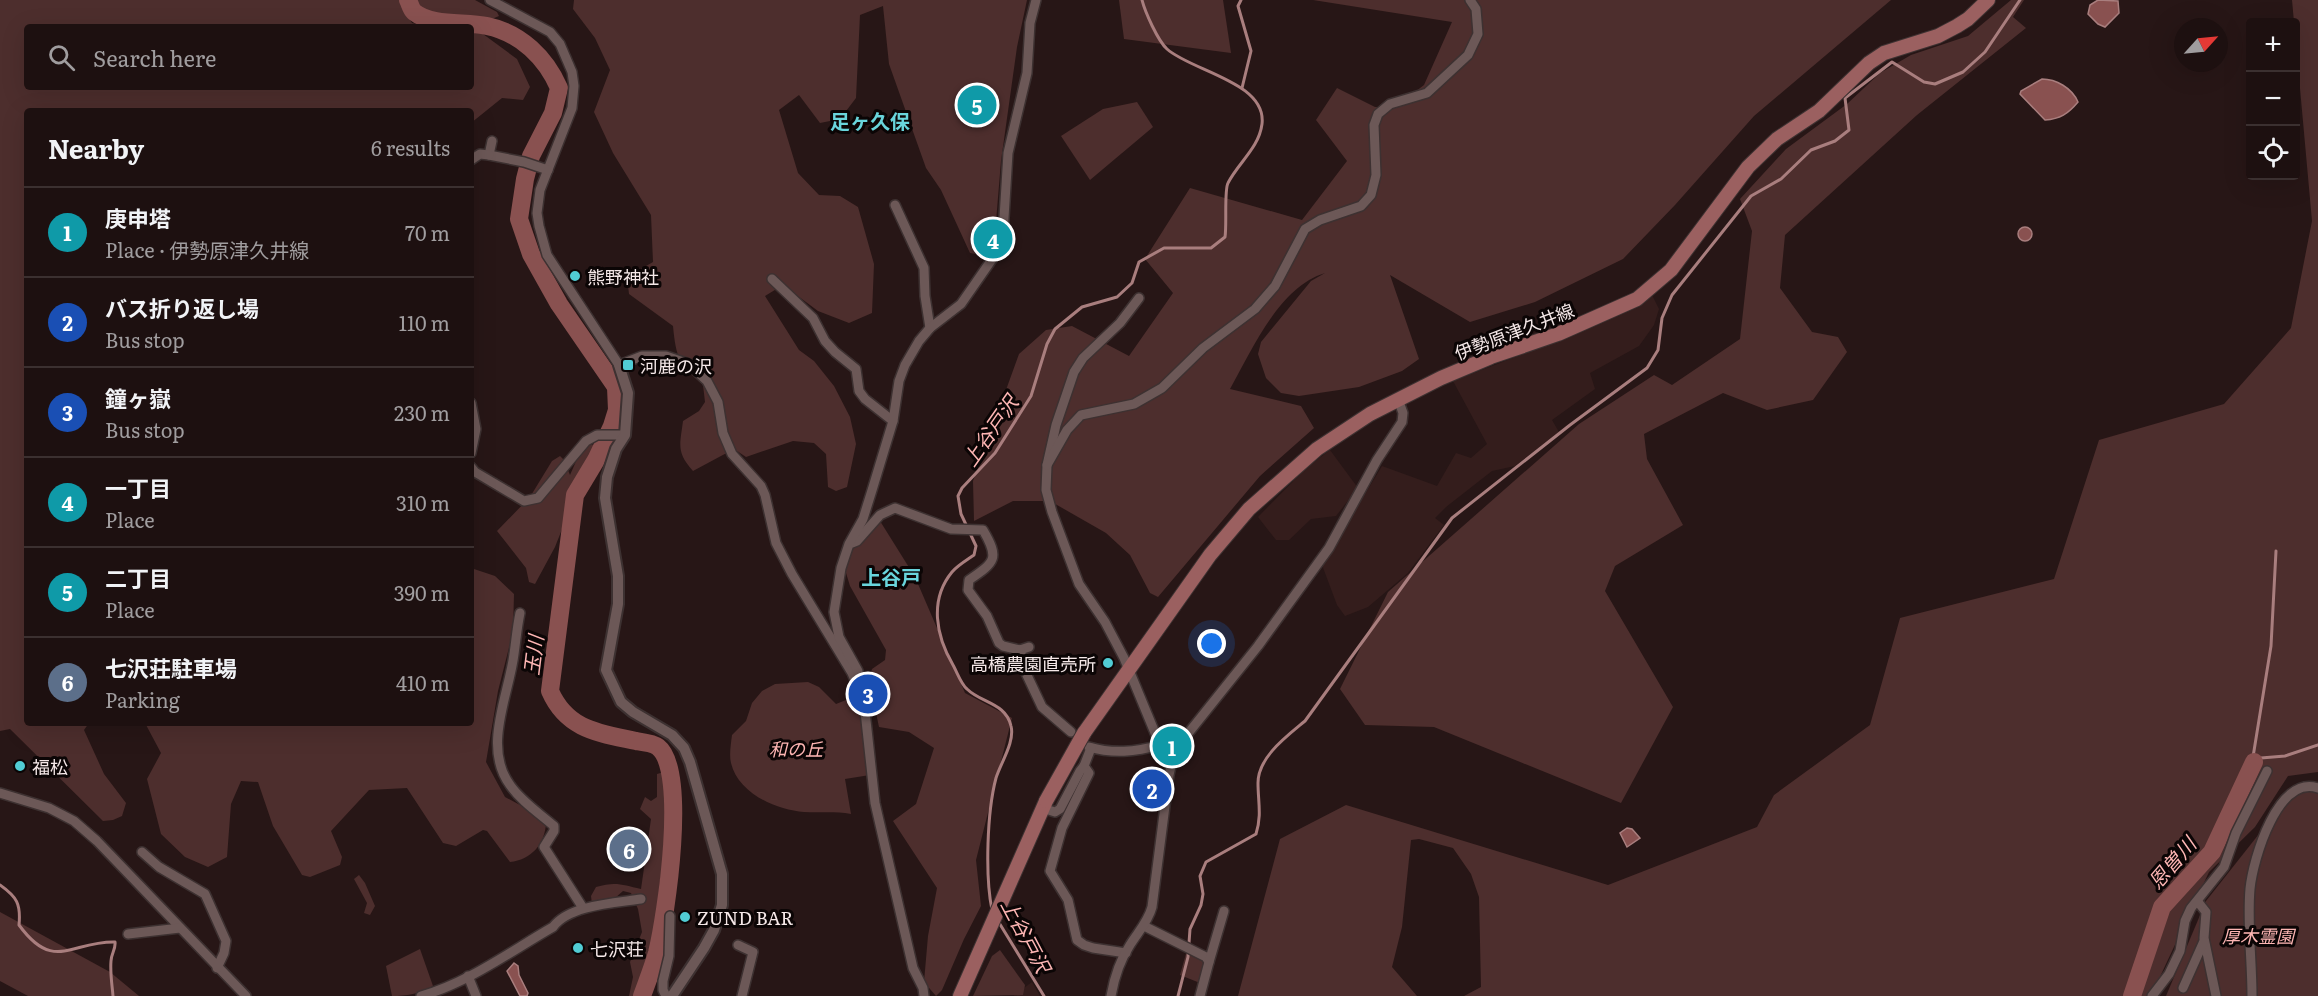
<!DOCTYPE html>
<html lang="en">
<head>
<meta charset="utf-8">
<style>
	:root { --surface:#1d1010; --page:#2a1e1e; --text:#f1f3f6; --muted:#a09d9f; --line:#3b3030; --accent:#1a73e8 }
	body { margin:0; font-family:Literata,"Noto Sans JP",serif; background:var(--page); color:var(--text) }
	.controls { position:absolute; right:18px; top:18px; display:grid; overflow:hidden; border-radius:6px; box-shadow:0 6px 24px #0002 }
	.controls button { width:54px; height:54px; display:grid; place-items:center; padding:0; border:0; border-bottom:2px solid var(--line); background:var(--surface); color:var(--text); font:30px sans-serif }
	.compass { position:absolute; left:2174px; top:18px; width:54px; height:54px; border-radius:50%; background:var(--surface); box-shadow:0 6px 24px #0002; rotate:63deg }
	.you { position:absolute; left:1212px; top:644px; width:21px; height:21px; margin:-15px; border:4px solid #fff; border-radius:50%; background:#1a73e8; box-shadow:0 0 0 9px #1a73e833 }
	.badge { display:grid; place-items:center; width:39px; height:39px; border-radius:50%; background:var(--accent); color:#fff; font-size:20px; font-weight:700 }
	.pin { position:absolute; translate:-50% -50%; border:3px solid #fff; box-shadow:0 2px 6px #0006 }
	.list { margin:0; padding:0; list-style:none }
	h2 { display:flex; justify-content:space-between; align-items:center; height:78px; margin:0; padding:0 24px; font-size:26px }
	h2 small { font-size:20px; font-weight:400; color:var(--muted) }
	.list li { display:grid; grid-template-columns:39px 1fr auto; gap:18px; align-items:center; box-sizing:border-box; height:90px; padding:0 24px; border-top:2px solid var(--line) }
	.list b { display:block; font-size:22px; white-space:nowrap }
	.list p { margin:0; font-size:20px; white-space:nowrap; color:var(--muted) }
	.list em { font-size:20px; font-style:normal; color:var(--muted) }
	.icon { flex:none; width:33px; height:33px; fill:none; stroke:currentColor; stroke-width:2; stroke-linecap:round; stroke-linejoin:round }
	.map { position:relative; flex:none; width:2318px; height:996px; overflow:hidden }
	.search { position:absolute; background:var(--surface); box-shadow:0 6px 24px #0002; left:24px; top:24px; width:450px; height:66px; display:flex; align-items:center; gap:15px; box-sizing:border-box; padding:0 21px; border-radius:6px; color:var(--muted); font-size:22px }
	.panel { position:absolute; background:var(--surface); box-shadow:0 6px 24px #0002; left:24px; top:108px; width:450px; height:618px; border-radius:6px }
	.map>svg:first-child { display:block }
	.built { fill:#341d1c }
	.green { fill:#4d2e2d }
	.water { fill:#895150; stroke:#a97e7e; stroke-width:1.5 }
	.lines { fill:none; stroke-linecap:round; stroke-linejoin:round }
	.stream { stroke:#a97e7e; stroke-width:3 }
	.river { stroke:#895150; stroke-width:18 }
	.minor-casing { stroke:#3d3131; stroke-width:12 }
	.tertiary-casing { stroke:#3d3131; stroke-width:14 }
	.primary-casing { stroke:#3d3131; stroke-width:16 }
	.minor { stroke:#6c5857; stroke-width:9 }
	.tertiary { stroke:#6c5857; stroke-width:10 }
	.primary { stroke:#9b6060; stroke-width:14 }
	.primary-bridge-casing { stroke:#3d3131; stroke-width:16; stroke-linecap:butt }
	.primary-bridge { stroke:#9b6060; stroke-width:14 }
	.poi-dot { fill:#51ccd4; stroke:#0b0505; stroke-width:2 }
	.labels { text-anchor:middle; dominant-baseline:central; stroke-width:6; stroke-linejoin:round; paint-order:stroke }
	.poi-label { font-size:18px; fill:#f5e8e8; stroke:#0b0505; text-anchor:start }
	.street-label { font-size:18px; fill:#f5e8e8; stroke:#0b0505 }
	.park-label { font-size:18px; font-style:italic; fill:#fdb5b3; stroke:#0b0505 }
	.neighbourhood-label { font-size:20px; font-weight:bold; fill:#69d5dc; stroke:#0b0505 }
	.water-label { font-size:20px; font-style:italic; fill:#feb6b4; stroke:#0b0505 }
</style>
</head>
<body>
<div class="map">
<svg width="2318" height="996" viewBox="0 0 2318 996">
	<rect width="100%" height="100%" fill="#271616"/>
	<g class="built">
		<polygon points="1652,295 1659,309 1654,325 1639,346 1590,373 1595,389 1552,420 1559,432 1515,466 1492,471 1446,507 1435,518 1444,525 1408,573 1368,607 1345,616 1337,605 1322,565 1382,466 1437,486 1456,453 1471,458 1487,444 1453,381 1523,354 1523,351 1619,315"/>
		<polygon points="1330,450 1358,488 1336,516 1311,519 1289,540 1276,540 1258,517 1306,468"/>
		<polygon points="1032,982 1040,996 1013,996"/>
	</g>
	<g class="green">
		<polygon points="0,0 399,0 412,23 429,27 27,27 27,87 471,87 471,33 483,34 517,59 530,87 523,100 502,98 471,123 471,111 27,111 27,723 89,723 84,730 104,774 126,803 122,816 113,820 103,821 10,729 0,731"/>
		<polygon points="416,0 475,0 497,12 499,16 485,22 456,17 440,18 422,12"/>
		<path d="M574,0H1027L1017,47L1001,161L995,234L981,255L970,253L941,190L926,168L889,64L883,6L860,15L856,98L840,119L820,123L799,95L779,110L798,173L819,195L840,196L858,207L874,264L872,313L849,323L818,311L783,285L765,296L799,350L814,361L834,386L850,417L856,444L847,487L836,491L828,487L826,454L814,443L793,441L746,457L734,449L693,471C676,452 680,445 683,421L699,411L705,402L703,385C679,364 676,358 673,326L629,294L627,277L653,262L651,215L613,153L594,112L610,70L595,38L573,9Z"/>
		<polygon points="1119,0 1223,0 1231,53 1124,39"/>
		<path d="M1313,0H1891L1754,116L1675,205L1623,259L1535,302L1470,322L1390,275L1419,359L1402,371L1359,387L1299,396L1281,393L1266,378L1258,354L1261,342L1311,281L1325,273C1279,287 1252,350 1230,389L1301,406L1314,428L1260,476L1158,597L1150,593L1130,555L1106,533L1050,501H1013L974,521L973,481L1019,354L1046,330L1072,326L1129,356L1173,293L1145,259L1190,188L1302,220L1347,161L1316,120L1337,88L1375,107L1394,108L1424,85L1452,22Z"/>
		<polygon points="2011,0 2024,0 2013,17 2026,28 1917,115 1785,235 1780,288 1812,332 1838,337 1847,352 1813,400 1767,410 1723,393 1644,434 1647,459 1683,525 1615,566 1605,591 1673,707 1621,803 1434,727 1365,725 1340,689 1388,592 1579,424 1654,375 1672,385 1740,339 1752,231 1740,199 1786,149 1847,104 1880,73 1911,55 1968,36"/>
		<polygon points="2292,0 2318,0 2318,772 2288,776 2255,827 2209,872 2151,996 1464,996 1481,987 1479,897 1471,874 1453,848 1419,839 1411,840 1402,927 1392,967 1417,996 1238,996 1280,839 1346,805 1608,885 1757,827 1774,795 1870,725 1900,618 2054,579 2099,440 2224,404 2291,328 2312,221"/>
		<polygon points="1137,102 1153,127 1090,180 1061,136 1103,109"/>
		<polygon points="587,444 596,445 598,454 580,484 555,547 535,584 529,582 526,568 497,531 530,497 552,461 560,456 564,460 570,475 581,450"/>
		<polygon points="858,521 880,521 915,577 965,693 1012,718 976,860 981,906 964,939 942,990 936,996 924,982 928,936 937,888 893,821 916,804 934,748 909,732 879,727 869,680 872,669 885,660 886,650 850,586 840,553"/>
		<path d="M471,568L495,576L514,594L513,632L498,691L486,762L505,797L533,812L546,823C545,844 531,860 510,862L487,831L483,830L456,846L443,843L407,788L369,790L331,831L342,857L340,865L310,877L302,875L273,826L258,782L241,781L231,804L227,857L208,867L185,857L161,834L147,779L161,753L145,723H471Z"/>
		<path d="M808,682L819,687L836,704L856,696L860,705L870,775L845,779L851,814C835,811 821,813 804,812C776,810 738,793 731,763C729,755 731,743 732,735L746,721L752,703L762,691L775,684Z"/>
		<path d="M664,772C673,797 670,835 666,862C665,868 661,873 660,880C659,886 660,893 660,899L668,908L667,926L661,950C642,959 642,977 638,996H629L633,977L630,962L642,932L638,909L631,893L623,891L615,898L592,904L591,896L596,887C616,881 623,885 641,889L651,819L640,809L645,797L651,801L657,797V774Z"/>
		<polygon points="2318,788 2318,996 2166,996 2206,901 2293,791"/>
		<polygon points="359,875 365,883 375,906 370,915 364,913 367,903 354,879"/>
		<polygon points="0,912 110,972 139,996 28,996 0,981"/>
		<path d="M420,949L433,986C420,994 406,996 392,996L386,966Z"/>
		<polygon points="1000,950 1025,985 1023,995 973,996 992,956"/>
		<polygon points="1187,950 1205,960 1200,983 1180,975"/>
	</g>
	<g class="water">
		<polygon points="2098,0 2118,1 2119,13 2105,27 2098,24 2088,14 2090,5"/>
		<path d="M2042,79C2056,79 2072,88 2078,102C2068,114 2060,119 2045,120L2020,94L2021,91Z"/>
		<circle cx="2025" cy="234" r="7"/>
		<polygon points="1627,828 1632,829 1640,838 1627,847 1620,833"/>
		<polygon points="514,963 518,966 519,975 528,993 527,996 520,996 507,971"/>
	</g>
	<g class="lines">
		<g class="stream">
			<polyline points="1241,0 1238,6 1251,51 1242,88"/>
			<polyline points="2276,551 2271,646 2253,757 2254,762 2261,758 2285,756 2318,745"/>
			<path d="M0,885C17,897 21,904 19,925C54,973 71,941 115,942C116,949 111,954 111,961C110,973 112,984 113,996"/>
			<path d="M992,910C985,876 987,812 996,778C1001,762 1015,742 1011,726C1006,703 981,703 967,689C961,684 957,672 953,665C936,636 929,600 952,572C958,565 967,560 974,555L976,546L961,514L958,496L962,488L995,453L1031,396L1047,344L1055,329L1082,307L1117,297L1132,283L1139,262L1164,248H1211L1225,237C1227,225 1224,190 1228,183C1238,163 1259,148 1262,124C1267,82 1191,71 1167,49C1158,41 1145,12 1142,0"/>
			<polyline points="998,921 1044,996"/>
			<path d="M1178,996L1188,957L1190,929L1201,905L1203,894L1200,876L1206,862L1256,834C1262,815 1258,802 1258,783C1258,757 1287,736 1305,721L1452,518L1570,425L1647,368L1658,350L1662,318L1672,295L1751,196L1781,179L1811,150L1835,141L1849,130L1845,98L1892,62L1924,82L1935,84L1963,72L1985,52L2020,0"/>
		</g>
		<g class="river">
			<path d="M408,0C410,4 411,9 414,12C433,27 465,21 487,26C521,33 546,58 559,88L553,113L531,156L525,179L519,219L531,254L559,304L616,387L617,410L612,426L596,460L575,495L550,691C567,730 599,733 636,741C643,742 653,743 658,747C688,770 666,916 657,953C653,967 647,982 642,996"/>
			<polyline points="2132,996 2162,907 2212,852 2254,762"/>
		</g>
		<defs>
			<g id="minor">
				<polyline points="490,0 550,32 560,44 572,72 574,86 572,108 540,190 537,213 539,226 547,255 619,365 642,356 666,356 689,364 707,381 718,402 723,433 732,454 761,486 765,495 776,543 792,574 852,673 864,702 875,803 913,968 923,988 924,996"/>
				<polyline points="492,141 489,155 524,162 548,170"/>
				<polyline points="471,160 480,154 489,155"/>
				<polyline points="895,205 924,268 925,296 930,328"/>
				<polyline points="772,279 813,318 825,341 835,352 856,369 859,391 865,399 893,421"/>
				<polyline points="1139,298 1120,323 1083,358 1074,372 1056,425 1047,465 1046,490 1052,512 1079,584 1105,622 1124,658 1160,745 1173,758"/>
				<polyline points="471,403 476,429 471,453"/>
				<polyline points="1047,465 1067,430 1081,415 1134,404 1162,388 1203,348 1255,309 1275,286 1305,229 1320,220 1361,206 1371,195 1376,175 1374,125 1378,114 1390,104 1427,93 1468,55 1478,34 1476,9 1470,0"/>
				<polyline points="471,467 475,472 524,501 538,498 586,441 597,435 625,435"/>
				<path d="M852,543L857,541L880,515L895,508L951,529L983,530C1000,559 995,562 969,580L968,590L987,616L999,643L1003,646L1020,650L1029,647"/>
				<path d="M520,613C517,627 516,640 514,654C509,695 482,747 510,785C521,801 539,813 554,826V831L544,847L583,908"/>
				<polyline points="1020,650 1025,671 1042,707 1071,732"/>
				<polyline points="858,684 858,671 839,637 834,612 841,568 849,544 863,519 873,487 893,421 899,381 905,365 919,341 930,328 961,304 995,255 1003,234 1008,153 1027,73 1030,23 1036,0"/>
				<path d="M1089,747C1113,754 1135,752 1160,745"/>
				<polyline points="1084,766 1089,773 1062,828 1050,871 1068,900 1077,940 1084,945 1093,948 1126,953"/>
				<polyline points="0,793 49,808 74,821 97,841 246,996"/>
				<polyline points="1042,808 1055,812 1060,809 1080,771 1084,766 1091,748"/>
				<polyline points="142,852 159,867 205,894 226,941 224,953 217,968"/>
				<polyline points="2198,902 2206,912 2204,938 2216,996"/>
				<polyline points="1144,926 1206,957 1209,962 1200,996"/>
				<polyline points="128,934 180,928"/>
				<polyline points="738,945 753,952 742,996"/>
				<polyline points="1209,962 1224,911"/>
				<polyline points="468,976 476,996"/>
				<polyline points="2183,988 2204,941"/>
				<path d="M421,996C468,983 511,951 553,927C569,905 615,903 641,899"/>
				<polyline points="666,996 663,990 663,981 669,956 670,916"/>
				<path d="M1111,996C1114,979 1120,960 1130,945C1138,932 1148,922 1152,907L1169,775L1173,758L1182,741L1258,646L1329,548L1377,460L1402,422L1403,413L1398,399"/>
				<polyline points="2152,996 2169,974 2180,951 2185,921 2191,908 2224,867 2236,833 2267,771"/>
				<path d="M2252,996C2252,961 2247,923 2250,889C2253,859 2278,774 2318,788"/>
			</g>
			<polyline id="tertiary" points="619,365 628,393 625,435 616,449 607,477 605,498 618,576 618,604 606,670 621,702 633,712 672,735 684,748 690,762 722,874 722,905 714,930 704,948 672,996"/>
			<g id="primary">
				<polyline points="1084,733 1210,555 1249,509 1317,449 1370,414 1441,378 1491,357 1558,334 1637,299 1671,270 1748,167 1777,139 1819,111 1869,63 1884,53 1938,36 1957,26 1968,19 1988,0"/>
				<polyline points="960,996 1046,801"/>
			</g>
		</defs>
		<use href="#minor" class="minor-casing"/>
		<use href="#tertiary" class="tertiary-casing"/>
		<use href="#primary" class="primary-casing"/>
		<use href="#minor" class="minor"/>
		<use href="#tertiary" class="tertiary"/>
		<use href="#primary" class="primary"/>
		<defs>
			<polyline id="primary-bridge" points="1046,801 1084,733"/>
		</defs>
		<use href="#primary-bridge" class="primary-bridge-casing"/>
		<use href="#primary-bridge" class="primary-bridge"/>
	</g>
	<g class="poi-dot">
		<circle cx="575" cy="276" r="6"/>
		<rect x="622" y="359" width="12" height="12" rx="3"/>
		<circle cx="1108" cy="663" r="6"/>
		<circle cx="20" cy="766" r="6"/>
		<circle cx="685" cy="917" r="6"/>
		<circle cx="578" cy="948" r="6"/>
	</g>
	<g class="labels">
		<g class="poi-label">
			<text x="587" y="276">熊野神社</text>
			<text x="640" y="365">河鹿の沢</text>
			<text x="1096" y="663" text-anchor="end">高橋農園直売所</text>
			<text x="32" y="766">福松</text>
			<text x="697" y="917">ZUND BAR</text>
			<text x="590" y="948">七沢荘</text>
		</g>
		<g class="street-label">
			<text transform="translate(1514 331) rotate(-21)">伊勢原津久井線</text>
		</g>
		<g class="park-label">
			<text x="796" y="748">和の丘</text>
			<text x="2258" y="935">厚木霊園</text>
		</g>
		<g class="neighbourhood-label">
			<text x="870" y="120">足ヶ久保</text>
			<text x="891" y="576">上谷戸</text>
		</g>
		<g class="water-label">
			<text transform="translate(989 430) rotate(-55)">上谷戸沢</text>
			<text transform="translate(532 655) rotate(-83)">玉川</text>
			<text transform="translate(2171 862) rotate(-49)">恩曽川</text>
			<text transform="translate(1027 935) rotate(62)">上谷戸沢</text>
		</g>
	</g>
</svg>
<div class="controls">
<button>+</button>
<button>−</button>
<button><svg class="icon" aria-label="locate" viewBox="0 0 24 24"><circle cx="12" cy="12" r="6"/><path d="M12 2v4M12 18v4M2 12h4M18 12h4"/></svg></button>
</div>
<svg class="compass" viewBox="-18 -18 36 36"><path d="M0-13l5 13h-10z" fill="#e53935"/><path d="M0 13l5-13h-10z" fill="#a09d9f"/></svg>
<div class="you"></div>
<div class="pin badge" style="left:1172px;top:746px;background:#0f9aa8">1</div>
<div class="pin badge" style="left:1152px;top:789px;background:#1a4fb4">2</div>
<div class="pin badge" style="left:868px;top:694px;background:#1a4fb4">3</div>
<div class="pin badge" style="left:993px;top:239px;background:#0f9aa8">4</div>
<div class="pin badge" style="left:977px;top:105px;background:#0f9aa8">5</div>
<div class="pin badge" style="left:629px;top:849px;background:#5c6f8a">6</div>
<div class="search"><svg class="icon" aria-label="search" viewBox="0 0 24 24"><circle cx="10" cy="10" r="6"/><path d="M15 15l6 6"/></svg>Search here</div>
<section class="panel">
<h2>Nearby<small>6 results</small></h2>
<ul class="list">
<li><span class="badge" style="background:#0f9aa8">1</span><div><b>庚申塔</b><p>Place · 伊勢原津久井線</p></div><em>70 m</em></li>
<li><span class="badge" style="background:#1a4fb4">2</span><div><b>バス折り返し場</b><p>Bus stop</p></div><em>110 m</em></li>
<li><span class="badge" style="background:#1a4fb4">3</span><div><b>鐘ヶ嶽</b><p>Bus stop</p></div><em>230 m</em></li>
<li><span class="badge" style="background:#0f9aa8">4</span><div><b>一丁目</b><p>Place</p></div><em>310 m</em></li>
<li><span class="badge" style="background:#0f9aa8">5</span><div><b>二丁目</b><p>Place</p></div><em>390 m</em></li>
<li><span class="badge" style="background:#5c6f8a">6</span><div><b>七沢荘駐車場</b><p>Parking</p></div><em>410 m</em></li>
</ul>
</section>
</div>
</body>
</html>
